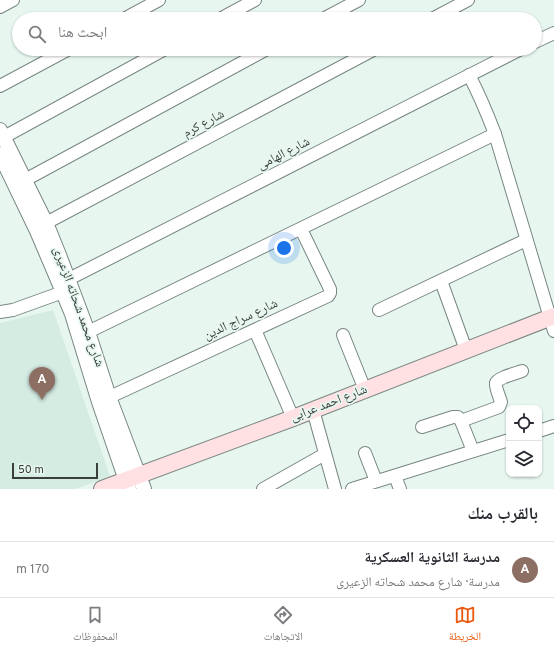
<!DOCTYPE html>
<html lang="ar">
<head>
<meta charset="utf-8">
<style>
	:root { --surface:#fff; --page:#f2f2f3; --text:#2b2b33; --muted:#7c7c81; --line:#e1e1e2; --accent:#ea580c }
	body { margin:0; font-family:Overpass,"Noto Naskh Arabic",sans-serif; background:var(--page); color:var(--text); direction:rtl }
	.controls { position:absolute; right:12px; bottom:12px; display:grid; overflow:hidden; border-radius:8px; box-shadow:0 1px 3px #0004 }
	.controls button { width:36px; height:36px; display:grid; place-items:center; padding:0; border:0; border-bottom:1px solid var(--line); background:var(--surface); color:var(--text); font:20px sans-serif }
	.scale { position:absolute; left:12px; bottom:10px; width:86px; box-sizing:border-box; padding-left:4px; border:2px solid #393f3c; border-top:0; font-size:11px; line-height:14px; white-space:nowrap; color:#393f3c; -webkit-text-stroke:3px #e7f7f0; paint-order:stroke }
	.you { position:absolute; left:284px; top:248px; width:14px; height:14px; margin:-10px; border:3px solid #fff; border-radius:50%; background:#1a73e8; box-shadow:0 0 0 6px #1a73e833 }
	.badge { display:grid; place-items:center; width:26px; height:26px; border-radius:50%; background:var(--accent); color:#fff; font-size:13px; font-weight:700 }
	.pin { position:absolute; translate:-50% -33px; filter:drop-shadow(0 1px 2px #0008) }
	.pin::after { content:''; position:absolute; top:21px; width:14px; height:12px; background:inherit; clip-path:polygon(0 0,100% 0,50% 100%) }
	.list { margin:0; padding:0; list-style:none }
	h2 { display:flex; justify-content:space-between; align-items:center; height:52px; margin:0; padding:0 16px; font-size:17px }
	h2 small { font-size:13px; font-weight:400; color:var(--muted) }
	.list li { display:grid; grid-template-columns:26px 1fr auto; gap:12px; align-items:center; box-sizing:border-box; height:56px; padding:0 16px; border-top:1px solid var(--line) }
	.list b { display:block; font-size:15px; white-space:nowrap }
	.list p { margin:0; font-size:13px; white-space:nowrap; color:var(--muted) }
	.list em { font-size:13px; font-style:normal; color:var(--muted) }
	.icon { flex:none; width:22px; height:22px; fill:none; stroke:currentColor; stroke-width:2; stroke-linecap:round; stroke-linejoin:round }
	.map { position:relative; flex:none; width:554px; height:489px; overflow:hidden; direction:ltr }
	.search { position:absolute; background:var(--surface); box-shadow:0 1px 3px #0004; left:12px; right:12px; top:12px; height:44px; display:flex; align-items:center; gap:10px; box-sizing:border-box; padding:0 14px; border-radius:22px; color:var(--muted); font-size:15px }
	.sheet { height:108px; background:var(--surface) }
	nav { display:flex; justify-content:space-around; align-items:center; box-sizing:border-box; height:56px; border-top:1px solid var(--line); background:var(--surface); font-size:11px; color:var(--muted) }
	nav a { display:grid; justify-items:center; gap:2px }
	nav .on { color:var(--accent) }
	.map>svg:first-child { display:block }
	.built { fill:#d5ece3 }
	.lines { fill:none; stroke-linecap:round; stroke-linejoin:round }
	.minor-casing { stroke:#788680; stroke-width:14 }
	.tertiary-casing { stroke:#788680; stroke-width:16 }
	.secondary-casing { stroke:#788680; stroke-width:18 }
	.minor { stroke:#fff; stroke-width:12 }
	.tertiary { stroke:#fff; stroke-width:14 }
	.secondary { stroke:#ffe0e3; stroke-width:16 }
	.labels { text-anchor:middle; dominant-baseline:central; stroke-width:3.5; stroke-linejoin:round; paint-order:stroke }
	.street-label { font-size:13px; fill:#393f3c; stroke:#e7f7f0 }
</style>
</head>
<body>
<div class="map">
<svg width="554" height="489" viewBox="0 0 554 489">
	<rect width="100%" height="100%" fill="#e7f7f0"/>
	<polygon class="built" points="53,310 110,476 76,489 0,489 0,323"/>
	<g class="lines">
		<defs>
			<g id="minor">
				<polyline points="0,7 13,0"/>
				<polyline points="124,19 159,0"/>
				<polyline points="220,19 255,0"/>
				<polyline points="323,19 359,0"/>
				<polyline points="432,19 468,0"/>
				<polyline points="535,42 554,33"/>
				<path d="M469,75C479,94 487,113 495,134L554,331"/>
				<polyline points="0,86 69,49"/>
				<polyline points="4,137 165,49"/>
				<polyline points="25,180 267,49"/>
				<polyline points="46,223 375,49"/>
				<polyline points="441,281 466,350"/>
				<polyline points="61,283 521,49"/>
				<polyline points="379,310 526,240"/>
				<polyline points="0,312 13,310 63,292"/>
				<polyline points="255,330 293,418"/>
				<polyline points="88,332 495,134"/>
				<polyline points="343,335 365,390"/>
				<polyline points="101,401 328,296 330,293 330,289 301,229"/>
				<polyline points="313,410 335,489"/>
				<path d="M461,421L499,407L501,402C500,398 495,387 496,383C497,378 517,373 522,371"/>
				<polyline points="422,427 453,417 458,417 461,421 473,451"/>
				<polyline points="539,431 554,426"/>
				<polyline points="365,453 376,481"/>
				<polyline points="395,476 400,489"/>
				<polyline points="263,489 325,454"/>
				<polyline points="352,489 509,440"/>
			</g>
			<g id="tertiary">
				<polyline points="0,130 46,223 59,255 88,332 109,397 144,489"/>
				<polyline points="0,154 37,231 63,292 72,314 99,402 129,489"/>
			</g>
			<polyline id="secondary" points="102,489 293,418 554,316"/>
		</defs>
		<use href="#minor" class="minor-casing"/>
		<use href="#tertiary" class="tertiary-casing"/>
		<use href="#secondary" class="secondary-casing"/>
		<use href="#minor" class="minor"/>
		<use href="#tertiary" class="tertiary"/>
		<use href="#secondary" class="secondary"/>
	</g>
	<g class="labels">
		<g class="street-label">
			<text transform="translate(204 124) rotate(-28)">شارع كرم</text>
			<text transform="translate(284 154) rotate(-27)">شارع الهامى</text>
			<text transform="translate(78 307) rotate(70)">شارع محمد شحاته الزعيرى</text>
			<text transform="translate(241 320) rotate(-25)">شارع سراج الدين</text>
			<text transform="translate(329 404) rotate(-21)">شارع احمد عرابى</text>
		</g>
	</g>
</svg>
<div class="controls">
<button><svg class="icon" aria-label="locate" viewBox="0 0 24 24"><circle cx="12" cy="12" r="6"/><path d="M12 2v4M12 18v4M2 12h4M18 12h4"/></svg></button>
<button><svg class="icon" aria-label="layers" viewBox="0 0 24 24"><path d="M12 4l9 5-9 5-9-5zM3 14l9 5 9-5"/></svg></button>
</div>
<div class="scale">50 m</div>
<div class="you"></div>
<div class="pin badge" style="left:42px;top:400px;background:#8d6e63">A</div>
<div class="search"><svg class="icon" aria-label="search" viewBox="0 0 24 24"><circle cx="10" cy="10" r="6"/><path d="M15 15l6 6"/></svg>ابحث هنا</div>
</div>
<section class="sheet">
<h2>بالقرب منك<small></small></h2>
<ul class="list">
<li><span class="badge" style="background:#8d6e63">A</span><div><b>مدرسة الثانوية العسكرية</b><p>مدرسة · شارع محمد شحاته الزعيرى</p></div><em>170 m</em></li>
</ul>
</section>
<nav>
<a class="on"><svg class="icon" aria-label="map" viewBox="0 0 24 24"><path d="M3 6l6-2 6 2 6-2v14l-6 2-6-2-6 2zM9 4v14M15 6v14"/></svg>الخريطة</a>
<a><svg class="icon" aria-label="directions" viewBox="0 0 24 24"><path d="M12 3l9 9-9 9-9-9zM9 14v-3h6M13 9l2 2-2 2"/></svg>الاتجاهات</a>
<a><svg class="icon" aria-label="saved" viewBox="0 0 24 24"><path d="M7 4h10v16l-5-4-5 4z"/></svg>المحفوظات</a>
</nav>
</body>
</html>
